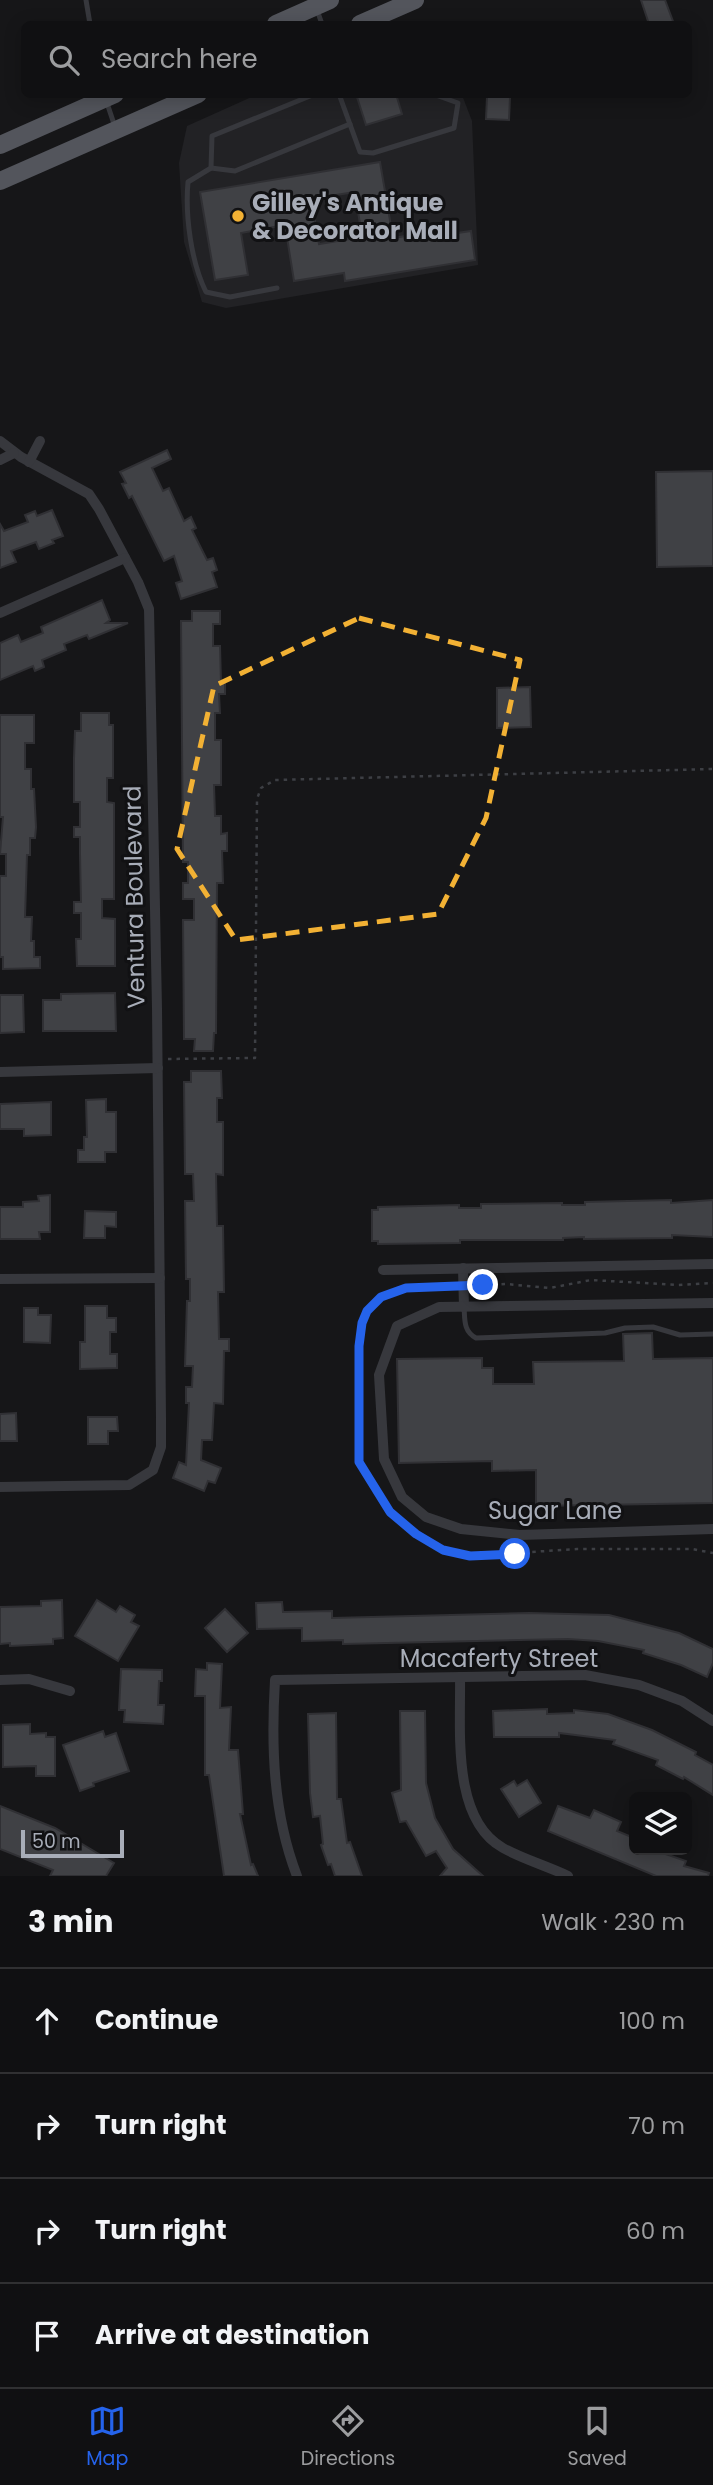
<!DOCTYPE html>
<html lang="en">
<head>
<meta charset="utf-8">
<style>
	:root { --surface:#101012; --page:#1e1e20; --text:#f1f3f6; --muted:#9c9d9f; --line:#303032; --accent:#2563eb }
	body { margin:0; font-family:Poppins,sans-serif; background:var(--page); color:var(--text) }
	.controls { position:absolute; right:21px; bottom:21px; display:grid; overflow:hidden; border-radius:10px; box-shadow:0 4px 18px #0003 }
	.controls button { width:63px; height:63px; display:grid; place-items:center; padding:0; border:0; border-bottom:2px solid var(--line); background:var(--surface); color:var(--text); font:35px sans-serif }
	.scale { position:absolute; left:21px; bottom:18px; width:103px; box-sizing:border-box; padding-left:7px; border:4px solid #a8adb8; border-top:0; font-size:19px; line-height:24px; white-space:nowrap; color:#a8adb8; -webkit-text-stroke:5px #111113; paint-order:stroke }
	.stop { position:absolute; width:21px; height:21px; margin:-16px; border:5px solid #2563eb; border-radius:50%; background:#fff }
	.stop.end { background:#2563eb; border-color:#fff; box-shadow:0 2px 7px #0008 }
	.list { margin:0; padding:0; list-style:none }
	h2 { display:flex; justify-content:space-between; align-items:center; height:91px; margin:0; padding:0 28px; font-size:30px }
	h2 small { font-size:23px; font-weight:400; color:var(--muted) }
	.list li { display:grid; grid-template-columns:46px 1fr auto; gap:21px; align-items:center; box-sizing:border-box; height:105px; padding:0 28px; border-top:2px solid var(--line) }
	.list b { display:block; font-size:26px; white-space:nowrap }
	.list em { font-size:23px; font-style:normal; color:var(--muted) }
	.icon { flex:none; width:38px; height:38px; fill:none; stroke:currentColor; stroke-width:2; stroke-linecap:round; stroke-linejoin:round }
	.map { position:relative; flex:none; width:713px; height:1876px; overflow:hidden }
	.search { position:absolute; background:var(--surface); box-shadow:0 4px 18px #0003; left:21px; right:21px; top:21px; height:77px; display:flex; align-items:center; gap:18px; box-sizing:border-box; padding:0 24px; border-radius:10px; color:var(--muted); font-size:26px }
	.sheet { height:511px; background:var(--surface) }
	nav { display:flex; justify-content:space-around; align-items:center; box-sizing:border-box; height:98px; border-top:2px solid var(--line); background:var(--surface); font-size:19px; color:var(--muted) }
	nav a { display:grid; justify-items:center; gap:4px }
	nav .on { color:var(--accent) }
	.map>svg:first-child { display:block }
	.built { fill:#222225 }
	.building { fill:#404145; stroke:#303034; stroke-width:2; fill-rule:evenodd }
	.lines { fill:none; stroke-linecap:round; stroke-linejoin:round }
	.path { stroke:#3d3f44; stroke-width:2.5; stroke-dasharray:3.5 5; stroke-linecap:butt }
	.service { stroke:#37383d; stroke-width:5 }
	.minor { stroke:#37383d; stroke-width:10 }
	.primary { stroke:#53555c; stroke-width:18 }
	.route { stroke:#2563eb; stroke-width:9 }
	.marked { fill:none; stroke:#f2b134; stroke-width:5; stroke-dasharray:14 9; stroke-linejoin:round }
	.poi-dot { fill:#f2b134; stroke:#111113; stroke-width:2.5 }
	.labels { text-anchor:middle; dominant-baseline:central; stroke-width:6; stroke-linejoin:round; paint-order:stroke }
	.poi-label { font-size:24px; font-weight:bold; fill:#a8adb8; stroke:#111113; text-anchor:start }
	.street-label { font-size:24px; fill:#a8adb8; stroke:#111113 }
</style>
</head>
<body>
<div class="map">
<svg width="713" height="1876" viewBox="0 0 713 1876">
	<rect width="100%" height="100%" fill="#161618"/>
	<polygon class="built" points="256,95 462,95 472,121 478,265 226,308 202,302 184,242 179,163 187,126"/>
	<g class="building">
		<polygon points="641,0 665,0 674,24 649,24"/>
		<polygon points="356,94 396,94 402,114 366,125"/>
		<polygon points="487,97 510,97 509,120 486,119"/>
		<path d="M380,162L393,238L436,231L437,236L471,231L475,260L345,281L344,273L294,281L285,225L241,233L248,275L215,280L200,192ZM355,192L362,237L319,244L311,199Z"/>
		<polygon points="167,450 171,459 152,468 163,491 169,488 184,521 191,517 196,528 192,530 207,560 213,558 217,570 212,572 217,587 181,599 176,583 182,581 174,556 164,561 132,496 129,498 122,484 126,483 120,472"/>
		<polygon points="713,471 713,566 657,567 656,472"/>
		<polygon points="52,510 63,536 52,540 54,543 39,549 36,542 11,551 16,562 0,568 0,524 4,531 28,522 25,515 35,511 37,516"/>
		<polygon points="102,600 110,620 106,623 128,623 89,639 87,635 64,644 66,650 42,660 44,667 35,671 33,666 0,680 0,643 18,635 21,642 43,633 41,627"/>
		<polygon points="192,611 220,611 220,624 213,624 213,646 220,646 221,683 225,683 225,694 219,694 220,713 215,713 215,740 221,740 221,785 214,785 215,816 221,816 221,834 227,833 227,851 222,851 223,883 217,883 216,1033 214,1033 213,1051 194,1051 195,1039 184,1039 183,920 194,920 194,899 183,899 183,883 188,883 188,862 183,862 181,621 192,621"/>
		<polygon points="530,687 531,727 497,728 497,688"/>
		<polygon points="81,713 109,713 109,725 113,725 113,778 107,778 107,802 114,803 114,899 102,899 102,918 115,919 115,966 77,966 76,939 81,939 81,913 74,913 74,902 81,902 80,854 80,837 74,837 74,827 80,827 80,802 74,802 74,758 75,731 81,731"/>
		<polygon points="0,715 34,715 34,743 25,743 25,769 31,769 31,789 34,789 36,827 35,838 30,838 30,855 27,855 25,917 32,917 31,941 34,941 34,957 40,957 40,968 3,969 3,957 0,957 0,876 6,876 6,854 0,854 3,817 0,817"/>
		<polygon points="115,993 116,1031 43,1031 43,1000 61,1000 61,994"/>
		<polygon points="0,995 23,995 24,1032 0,1033"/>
		<polygon points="191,1071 221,1071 222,1098 217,1098 217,1122 223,1122 223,1175 216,1174 217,1226 223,1226 224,1292 218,1292 219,1339 229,1339 229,1351 224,1351 223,1404 214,1403 212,1440 202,1440 201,1460 221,1468 215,1483 208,1481 204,1491 173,1478 179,1462 186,1465 189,1403 186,1403 186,1387 192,1387 193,1366 185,1366 187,1301 190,1301 190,1279 186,1279 185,1201 194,1201 193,1174 185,1174 184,1082 191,1082"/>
		<polygon points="106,1099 106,1112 116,1112 116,1152 105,1152 105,1162 78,1162 78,1150 84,1150 84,1137 87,1137 86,1100"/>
		<polygon points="51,1102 51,1135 24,1136 24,1129 0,1129 0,1104"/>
		<polygon points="50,1195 50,1232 39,1232 40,1239 0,1239 0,1207 23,1207 23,1202 39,1201 38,1196"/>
		<polygon points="671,1200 671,1203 713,1200 713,1237 672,1235 672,1238 584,1239 584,1237 563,1238 563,1240 460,1240 460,1243 378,1244 378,1241 372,1241 372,1210 378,1210 378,1207 459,1205 459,1208 481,1208 481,1204 562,1203 562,1205 585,1205 585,1202"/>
		<polygon points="85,1211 116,1212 116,1227 105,1226 105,1238 84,1238"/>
		<polygon points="85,1306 107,1306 107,1318 116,1318 116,1332 110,1332 110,1354 117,1354 117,1368 80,1369 80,1342 85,1342"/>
		<polygon points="24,1308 38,1308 38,1315 51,1315 50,1343 24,1342"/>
		<polygon points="652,1333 653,1359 713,1358 713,1503 536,1506 536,1470 492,1471 492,1461 399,1463 397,1359 482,1358 482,1368 493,1368 493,1384 534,1384 533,1362 624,1361 623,1334"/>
		<polygon points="16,1413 17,1441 0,1441 0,1414"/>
		<polygon points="88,1417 117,1417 118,1431 108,1431 108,1444 88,1444"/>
		<polygon points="62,1600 63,1638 53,1639 53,1644 10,1646 10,1643 0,1644 0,1607 41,1606 41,1601"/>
		<polygon points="97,1600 116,1612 120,1606 135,1615 131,1622 139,1626 118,1661 75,1636"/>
		<polygon points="282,1602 283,1612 332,1611 332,1618 529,1613 609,1615 679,1633 713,1649 713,1663 707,1677 681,1665 643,1653 644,1650 598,1641 568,1639 343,1644 343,1640 302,1641 302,1628 257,1629 256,1603"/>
		<polygon points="225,1609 248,1633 227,1652 205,1628"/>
		<polygon points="207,1663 222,1664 220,1708 231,1707 229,1750 238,1750 243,1814 240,1814 251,1865 253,1864 258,1876 224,1876 209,1775 205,1775 205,1696 195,1696 196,1669 207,1670"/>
		<polygon points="121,1669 162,1670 162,1681 159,1681 158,1705 164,1705 163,1724 124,1722 125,1710 119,1710"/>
		<polygon points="547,1709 547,1714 574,1713 574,1710 608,1714 652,1730 696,1752 695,1755 713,1765 713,1795 684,1777 683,1779 656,1765 658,1760 613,1744 615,1740 559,1733 559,1737 494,1737 493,1711"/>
		<polygon points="400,1711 425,1711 426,1783 435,1818 453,1849 483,1876 440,1876 447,1868 436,1851 426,1856 406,1821 400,1822 392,1793 401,1790"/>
		<polygon points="336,1713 337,1799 341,1799 347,1843 350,1842 362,1876 335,1876 331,1864 328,1865 321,1845 323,1844 320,1816 313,1817 310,1793 308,1714"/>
		<polygon points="30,1724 30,1734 46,1733 46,1737 55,1737 55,1776 36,1776 36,1766 3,1767 3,1725"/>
		<polygon points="103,1731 105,1737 116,1733 129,1771 93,1783 94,1786 80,1791 63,1745"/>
		<polygon points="527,1780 541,1803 519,1817 501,1789 514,1781 517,1786"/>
		<polygon points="0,1806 55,1828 114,1863 106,1876 50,1876 53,1870 0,1849"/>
		<polygon points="558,1806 590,1818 594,1810 621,1822 617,1831 634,1838 634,1850 654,1850 686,1861 684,1866 709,1873 708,1876 656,1876 548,1831"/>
	</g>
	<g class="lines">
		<g class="path">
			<polyline points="168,1059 255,1058 257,799 261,788 275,780 713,769"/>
			<polyline points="452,1285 406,1288 381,1297 367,1311 362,1323 359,1346 359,1462 390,1512 416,1534 443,1550 470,1556 577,1549 692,1549 713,1553"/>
			<polyline points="476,1285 506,1284 550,1288 591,1280 678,1285 713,1283"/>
		</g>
		<g class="service">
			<polyline points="86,0 90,24"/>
			<polyline points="317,10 322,24"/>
			<polyline points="339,94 360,152 373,153 454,128 458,103 433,94"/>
			<polyline points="106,100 115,127"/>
			<polyline points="211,168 235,171 350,124"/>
			<path d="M277,288L230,297L206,292C191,262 185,215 188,182L211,168L212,136L315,94"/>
			<path d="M464,1307C465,1319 463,1331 476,1338L605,1333L625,1328L653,1327L680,1335L713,1334"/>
		</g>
		<g class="minor">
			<polyline points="0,441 21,457 89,494 99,509 138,582 149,609 157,1008 161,1418 161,1447 153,1470 129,1485 0,1487"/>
			<polyline points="0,460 14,453"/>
			<polyline points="29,462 40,441"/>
			<polyline points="0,613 125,558"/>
			<polyline points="0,1072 158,1068"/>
			<polyline points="463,1268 464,1307"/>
			<polyline points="383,1270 713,1264"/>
			<polyline points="0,1279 160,1278"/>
			<polyline points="713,1303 439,1307 397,1326 379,1375 384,1459 402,1497 426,1517 461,1529 520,1535 713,1529"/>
			<path d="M460,1677C461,1729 451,1819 503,1848C523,1859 547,1866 568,1876"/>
			<polyline points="0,1680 29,1679 70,1691"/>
			<path d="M297,1876C273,1814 271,1746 275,1680L585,1675L639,1685L682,1701L713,1721"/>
		</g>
		<g class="primary">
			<polyline points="276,24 330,0"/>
			<polyline points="360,24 415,0"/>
			<polyline points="0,145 115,94"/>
			<polyline points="0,181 198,94"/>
		</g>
	</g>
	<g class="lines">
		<polyline class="route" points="483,1285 406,1288 381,1297 367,1311 362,1323 359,1346 359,1462 390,1512 416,1534 443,1550 470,1556 515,1554"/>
	</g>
	<path class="marked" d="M359,618L520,660L486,818L438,914L236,940L177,849L214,686Z"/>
	<circle class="poi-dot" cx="238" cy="216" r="7"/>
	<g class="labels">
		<g class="poi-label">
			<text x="252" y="202">Gilley's Antique<tspan x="252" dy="28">&amp; Decorator Mall</tspan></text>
		</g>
		<g class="street-label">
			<text transform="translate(134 897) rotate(-91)">Ventura Boulevard</text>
			<text x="555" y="1510">Sugar Lane</text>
			<text x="499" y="1658">Macaferty Street</text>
		</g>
	</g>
</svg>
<div class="controls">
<button><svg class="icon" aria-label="layers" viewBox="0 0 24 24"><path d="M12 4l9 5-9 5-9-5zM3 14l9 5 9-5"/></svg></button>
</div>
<div class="scale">50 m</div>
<div class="stop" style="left:515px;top:1554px"></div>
<div class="stop end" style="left:483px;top:1285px"></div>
<div class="search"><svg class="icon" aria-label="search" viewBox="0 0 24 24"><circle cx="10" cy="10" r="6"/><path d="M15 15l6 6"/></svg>Search here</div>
</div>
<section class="sheet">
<h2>3 min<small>Walk · 230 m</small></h2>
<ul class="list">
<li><svg class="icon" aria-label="ahead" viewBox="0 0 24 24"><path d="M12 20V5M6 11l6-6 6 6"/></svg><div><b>Continue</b></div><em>100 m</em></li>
<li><svg class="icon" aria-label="right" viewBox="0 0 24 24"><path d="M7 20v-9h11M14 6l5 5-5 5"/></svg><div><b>Turn right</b></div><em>70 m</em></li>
<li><svg class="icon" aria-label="right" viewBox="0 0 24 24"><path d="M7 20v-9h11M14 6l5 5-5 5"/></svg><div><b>Turn right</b></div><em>60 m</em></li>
<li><svg class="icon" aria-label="arrive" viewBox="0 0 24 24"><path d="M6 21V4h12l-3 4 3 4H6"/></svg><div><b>Arrive at destination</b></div></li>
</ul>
</section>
<nav>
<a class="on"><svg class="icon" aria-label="map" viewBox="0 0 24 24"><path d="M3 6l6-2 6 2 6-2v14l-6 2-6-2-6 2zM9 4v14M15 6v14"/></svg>Map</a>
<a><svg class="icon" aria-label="directions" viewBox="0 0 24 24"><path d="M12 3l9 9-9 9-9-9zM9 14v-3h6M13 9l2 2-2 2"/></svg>Directions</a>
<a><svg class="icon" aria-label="saved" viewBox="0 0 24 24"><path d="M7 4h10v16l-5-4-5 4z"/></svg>Saved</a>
</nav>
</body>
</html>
